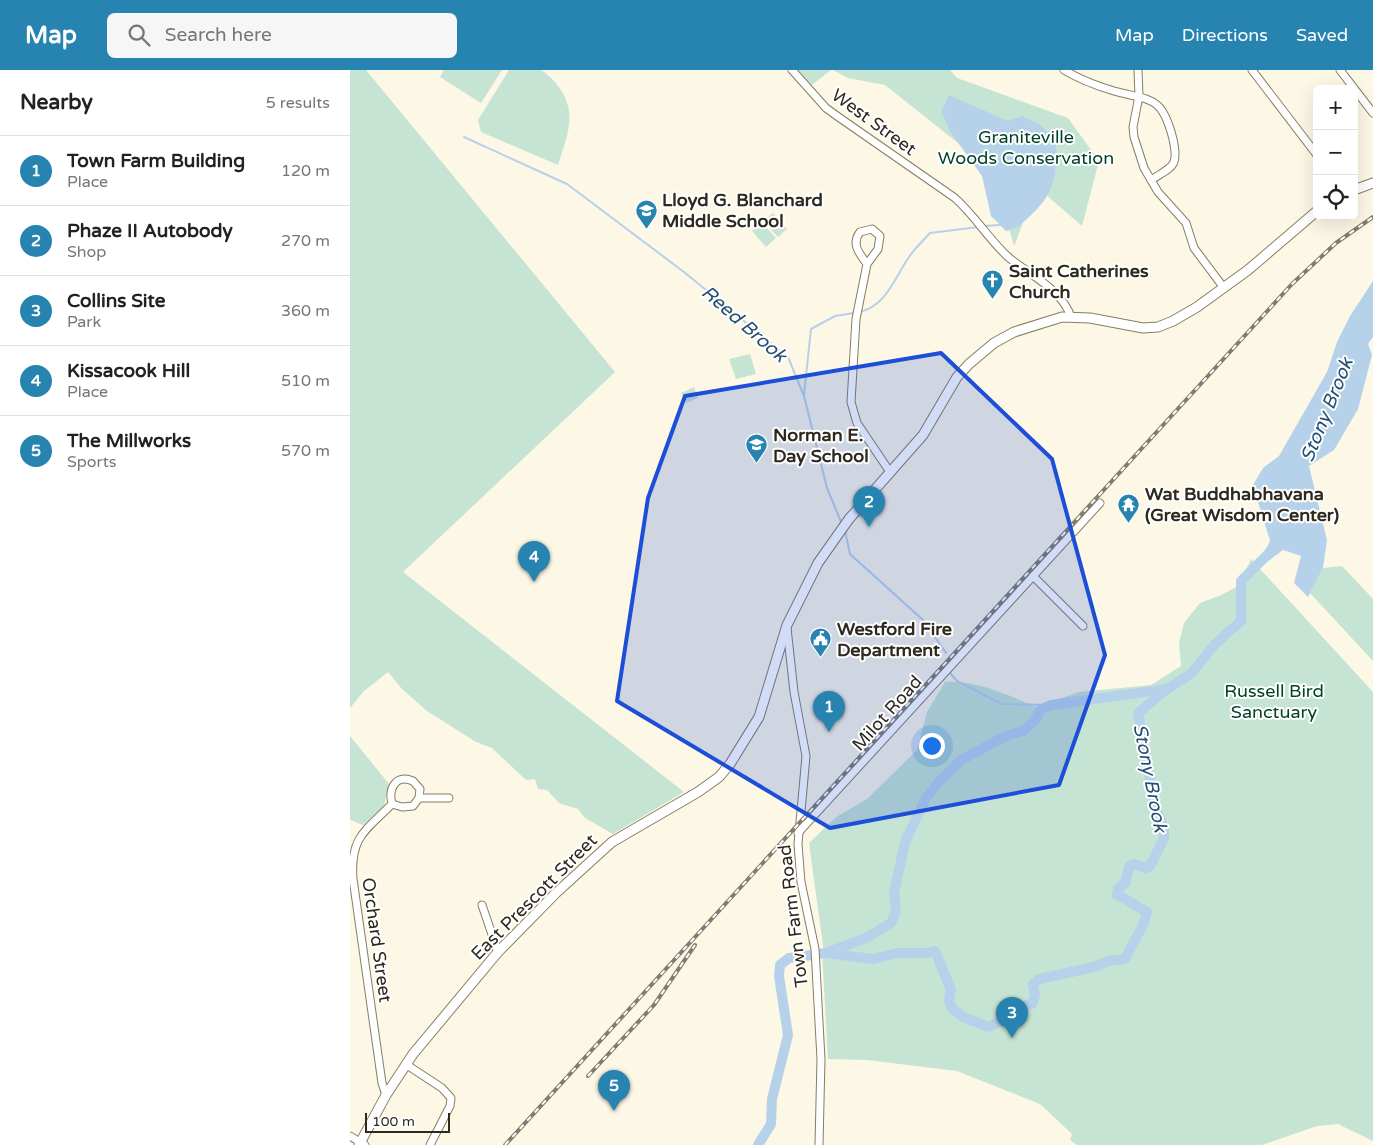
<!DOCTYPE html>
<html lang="en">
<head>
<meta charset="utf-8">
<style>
	:root { --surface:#fff; --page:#f6f6f6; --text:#222; --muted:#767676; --line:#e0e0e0; --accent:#2784b0 }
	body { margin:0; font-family:"Varela Round",sans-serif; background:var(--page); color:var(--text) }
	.controls { position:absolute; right:15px; top:15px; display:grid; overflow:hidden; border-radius:8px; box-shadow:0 5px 20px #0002 }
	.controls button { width:45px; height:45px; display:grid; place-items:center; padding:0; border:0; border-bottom:1px solid var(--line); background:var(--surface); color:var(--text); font:25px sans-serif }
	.scale { position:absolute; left:15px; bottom:12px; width:85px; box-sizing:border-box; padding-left:5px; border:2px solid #2d291e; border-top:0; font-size:14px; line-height:18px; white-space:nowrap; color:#2d291e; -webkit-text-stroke:4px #fff; paint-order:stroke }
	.you { position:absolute; left:581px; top:675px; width:18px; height:18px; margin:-12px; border:4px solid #fff; border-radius:50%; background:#1a73e8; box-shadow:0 0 0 8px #1a73e833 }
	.badge { display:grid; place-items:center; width:32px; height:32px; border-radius:50%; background:var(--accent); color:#fff; font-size:16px; font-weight:700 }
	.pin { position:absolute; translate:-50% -41px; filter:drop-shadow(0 1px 2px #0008) }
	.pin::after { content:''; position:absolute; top:26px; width:18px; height:15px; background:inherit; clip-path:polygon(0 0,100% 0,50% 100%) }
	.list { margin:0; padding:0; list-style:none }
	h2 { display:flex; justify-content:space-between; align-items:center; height:65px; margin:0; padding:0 20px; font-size:21px }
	h2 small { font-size:16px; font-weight:400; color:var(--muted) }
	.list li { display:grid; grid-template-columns:32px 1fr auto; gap:15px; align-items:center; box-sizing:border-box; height:70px; padding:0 20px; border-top:1px solid var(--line) }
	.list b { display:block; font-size:19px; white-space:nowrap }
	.list p { margin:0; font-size:16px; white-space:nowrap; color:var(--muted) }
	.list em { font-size:16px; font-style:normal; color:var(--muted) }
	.icon { flex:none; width:28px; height:28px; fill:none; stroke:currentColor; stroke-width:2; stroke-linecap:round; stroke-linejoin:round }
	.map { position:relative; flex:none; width:1023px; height:1075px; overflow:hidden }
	header { display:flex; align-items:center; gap:30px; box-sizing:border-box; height:70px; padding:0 25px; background:var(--accent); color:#fff }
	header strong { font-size:24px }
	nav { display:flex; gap:28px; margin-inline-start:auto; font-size:18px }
	.search { width:350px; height:45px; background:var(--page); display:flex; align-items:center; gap:12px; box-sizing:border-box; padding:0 18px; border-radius:8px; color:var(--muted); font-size:19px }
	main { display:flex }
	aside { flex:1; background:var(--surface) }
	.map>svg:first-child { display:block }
	.green { fill:#c6e4d3 }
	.water { fill:#b6d1ea }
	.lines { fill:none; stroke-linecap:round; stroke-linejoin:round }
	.stream { stroke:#b6d1ea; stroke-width:2 }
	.river { stroke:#b6d1ea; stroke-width:10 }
	.minor-casing { stroke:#877d63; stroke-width:9 }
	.major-casing { stroke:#877d63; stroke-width:11 }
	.minor { stroke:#fff; stroke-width:7 }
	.major { stroke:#fff; stroke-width:9 }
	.rail-casing { stroke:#807c6e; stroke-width:4 }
	.rail { stroke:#fff; stroke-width:2; stroke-dasharray:5.5; stroke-linecap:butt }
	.marked { fill:#1d4ed8; fill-opacity:0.2; stroke:#1d4ed8; stroke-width:4; stroke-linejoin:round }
	.labels { text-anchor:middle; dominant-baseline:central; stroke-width:4; stroke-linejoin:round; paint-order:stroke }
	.street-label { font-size:18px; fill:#2d291e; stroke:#fff }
	.park-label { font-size:18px; fill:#004229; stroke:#fff }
	.poi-label { font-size:18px; font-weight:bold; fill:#2d291e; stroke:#fff; text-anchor:start }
	.water-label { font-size:19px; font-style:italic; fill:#254f72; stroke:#fff }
</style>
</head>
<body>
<header>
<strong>Map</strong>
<div class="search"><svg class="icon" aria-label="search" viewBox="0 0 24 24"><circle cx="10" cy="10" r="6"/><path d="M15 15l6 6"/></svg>Search here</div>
<nav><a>Map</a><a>Directions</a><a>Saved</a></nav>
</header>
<main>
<aside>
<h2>Nearby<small>5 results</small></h2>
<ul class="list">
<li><span class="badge">1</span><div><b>Town Farm Building</b><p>Place</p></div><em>120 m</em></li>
<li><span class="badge">2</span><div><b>Phaze II Autobody</b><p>Shop</p></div><em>270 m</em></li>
<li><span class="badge">3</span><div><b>Collins Site</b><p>Park</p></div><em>360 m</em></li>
<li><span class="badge">4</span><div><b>Kissacook Hill</b><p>Place</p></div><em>510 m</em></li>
<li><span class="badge">5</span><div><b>The Millworks</b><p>Sports</p></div><em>570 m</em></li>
</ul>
</aside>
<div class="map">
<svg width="1023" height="1075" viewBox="0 0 1023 1075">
	<rect width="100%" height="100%" fill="#fdf7e5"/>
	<g class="green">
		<polygon points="0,0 16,0 265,302 53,502 334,722 263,764 235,748 228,739 209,733 197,720 188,719 185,709 176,710 142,678 126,672 77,641 52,619 38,602 14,621 0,638"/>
		<polygon points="94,0 152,0 131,33 90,7"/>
		<path d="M159,0C168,0 181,0 190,0C195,1 201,8 205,12C229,41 218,63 208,95L131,62L128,50Z"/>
		<polygon points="442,0 481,0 458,18"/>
		<polygon points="483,0 600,0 607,8 718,48 749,91 732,156 687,117 664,176 642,100 535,15 498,8"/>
		<polygon points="423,143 437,159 428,167 413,151"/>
		<polygon points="411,152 426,168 416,177 402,161"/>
		<polygon points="400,284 406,304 386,309 379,289"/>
		<polygon points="344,317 348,328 336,333 331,323"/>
		<path d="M901,489L1023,622V1071L988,1054L967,1056L912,1075H727L720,1070L722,1064L690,1034L607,1001L517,990L478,989L472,883H474L459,773L486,747L517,729L567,680L577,642L595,612C626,610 658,625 686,637L729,622L801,615L831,596L829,573L834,553L850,533L869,526L896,512V500Z"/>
		<polygon points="992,496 1023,529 1023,591 960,523 973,498"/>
		<polygon points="0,666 39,714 34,736 13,755 0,750"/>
	</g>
	<g class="water">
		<path d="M599,25L658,51L672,46L691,55L706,72C707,105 705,124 679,147C671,154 667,159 656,161L641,146L632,106L601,63L591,42Z"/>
		<polygon points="1023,211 1023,267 1018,274 1022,285 1008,339 984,380 959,396 977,470 973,498 958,527 944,513 951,486 933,480 917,492 912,487 920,471 903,415 913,398 929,386 977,302 987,272 1000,246"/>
	</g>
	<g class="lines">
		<g class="stream">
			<polyline points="114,67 217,114 334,202 438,287 454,326 477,418 492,454"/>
			<polyline points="633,156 650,155"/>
			<path d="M509,242C536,237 545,207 559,187C565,178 573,171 580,163L628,157"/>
			<polyline points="454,325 461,259 485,246 504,243"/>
			<polyline points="495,461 500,484 573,550 596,583"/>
			<polyline points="600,603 607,611 652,634 701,635"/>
		</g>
		<g class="river">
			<path d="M477,883L522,889L548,883H577L585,881L601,920L599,931L602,938L613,947L639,957L654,949C660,937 669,936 682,934L685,925L683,914L689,909L744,897L758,891L775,889L794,853L797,842C786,837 779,829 767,825L768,819L776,812L779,796L784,794L796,798L800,796L814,768V759L804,733L788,643L817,619"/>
			<polyline points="408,1075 421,1054 422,1029 438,965 429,906 430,895 439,888 476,883 516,868 541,853 546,842 544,823 555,772 576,728 588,713 611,690 658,665 673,661 686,649 690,640 701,635 817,619 842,603 865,574 891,551 891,511 923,479"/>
		</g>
		<defs>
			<g id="minor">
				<path d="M442,0L476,38L487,46L605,128C625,146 638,168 657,186C678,204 712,219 721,247"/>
				<path d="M714,0C729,9 747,16 764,21C801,31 812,25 823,69C829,97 823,96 801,110"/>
				<polyline points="788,0 789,26 783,57 784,67 794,98 808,122 836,153 844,178 874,218"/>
				<polyline points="902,0 967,85"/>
				<polyline points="990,0 1023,43"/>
				<path d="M517,194L528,179L530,166L522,159L510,162C501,174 509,183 517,194L506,249L501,332L507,353L540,402"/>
				<polyline points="683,506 733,556"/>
				<polyline points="437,558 444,622 456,686 448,774 451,812 465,879 471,989 469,1075"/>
				<polyline points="42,734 52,737 63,736 69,728"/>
				<polyline points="448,763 750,433"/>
				<polyline points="132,835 148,882"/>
				<polyline points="57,995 92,1018 101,1028 100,1036 80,1075"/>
				<path d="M36,1025L32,1013L3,809C0,767 15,761 42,734C38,718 46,704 63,711L70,719L69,728H99"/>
				<polyline points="0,1066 15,1075"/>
			</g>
			<g id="major">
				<polyline points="1004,120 1023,113"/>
				<polyline points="9,1075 36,1025 63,984 148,882 206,823 262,772 348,722 369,707 380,694 409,647 437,555 468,493 499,449 573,365 607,307 619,294 644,273 664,262 712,247 740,248 793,258 808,257 823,251 847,237 898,200 967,141"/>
			</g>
		</defs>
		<use href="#minor" class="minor-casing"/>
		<use href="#major" class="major-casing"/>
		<use href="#minor" class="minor"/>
		<use href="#major" class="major"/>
		<defs>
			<g id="rail">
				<polyline points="238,1006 304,935 345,875"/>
				<polyline points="155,1075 942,214 986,173 1023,147"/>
			</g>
		</defs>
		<use href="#rail" class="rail-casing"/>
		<use href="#rail" class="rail"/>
	</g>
	<path class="marked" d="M591,283L702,389L755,585L709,715L480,758L267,631L298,428L335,326Z"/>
	<defs>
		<symbol id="school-pin" viewBox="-11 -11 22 30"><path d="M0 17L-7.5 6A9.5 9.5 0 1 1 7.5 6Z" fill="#2784b0" stroke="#fff"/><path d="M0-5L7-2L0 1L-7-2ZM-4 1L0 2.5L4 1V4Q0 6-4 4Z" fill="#fff"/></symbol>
		<symbol id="church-pin" viewBox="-11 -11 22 30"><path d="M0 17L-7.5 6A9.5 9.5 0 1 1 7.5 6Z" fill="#2784b0" stroke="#fff"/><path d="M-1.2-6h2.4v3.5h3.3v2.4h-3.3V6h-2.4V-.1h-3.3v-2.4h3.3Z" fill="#fff"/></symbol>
		<symbol id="temple-pin" viewBox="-11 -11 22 30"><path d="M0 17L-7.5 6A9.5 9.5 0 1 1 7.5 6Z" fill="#2784b0" stroke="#fff"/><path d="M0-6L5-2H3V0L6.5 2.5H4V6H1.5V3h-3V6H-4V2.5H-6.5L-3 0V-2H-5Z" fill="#fff"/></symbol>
		<symbol id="civic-pin" viewBox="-11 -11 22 30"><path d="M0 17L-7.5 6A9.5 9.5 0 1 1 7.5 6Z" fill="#2784b0" stroke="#fff"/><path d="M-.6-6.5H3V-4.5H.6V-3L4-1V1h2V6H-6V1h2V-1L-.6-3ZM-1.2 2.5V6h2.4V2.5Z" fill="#fff"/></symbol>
	</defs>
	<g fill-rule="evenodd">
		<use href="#school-pin" x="284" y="128" width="25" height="34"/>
		<use href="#church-pin" x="630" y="198" width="25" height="34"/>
		<use href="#school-pin" x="394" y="362" width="25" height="34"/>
		<use href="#temple-pin" x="766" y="422" width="25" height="34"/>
		<use href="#civic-pin" x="458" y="556" width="25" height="34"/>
	</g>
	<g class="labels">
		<g class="street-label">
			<text transform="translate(524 52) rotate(36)">West Street</text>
			<text transform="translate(537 643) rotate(-48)">Milot Road</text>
			<text transform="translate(184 827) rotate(-45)">East Prescott Street</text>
			<text transform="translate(443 846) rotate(-97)">Town Farm Road</text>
			<text transform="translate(27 870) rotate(82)">Orchard Street</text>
		</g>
		<g class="park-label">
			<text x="676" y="67">Graniteville<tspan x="676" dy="21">Woods Conservation</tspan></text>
			<text x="924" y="621">Russell Bird<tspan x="924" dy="21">Sanctuary</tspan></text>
		</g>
		<g class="poi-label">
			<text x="312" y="130">Lloyd G. Blanchard<tspan x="312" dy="21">Middle School</tspan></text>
			<text x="659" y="201">Saint Catherines<tspan x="659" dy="21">Church</tspan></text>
			<text x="423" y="365">Norman E.<tspan x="423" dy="21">Day School</tspan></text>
			<text x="795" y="424">Wat Buddhabhavana<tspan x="795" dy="21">(Great Wisdom Center)</tspan></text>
			<text x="487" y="559">Westford Fire<tspan x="487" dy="21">Department</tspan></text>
		</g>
		<g class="water-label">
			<text transform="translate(394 254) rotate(41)">Reed Brook</text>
			<text transform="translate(977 340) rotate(-68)">Stony Brook</text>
			<text transform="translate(800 708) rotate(79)">Stony Brook</text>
		</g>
	</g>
</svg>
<div class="controls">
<button>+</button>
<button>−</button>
<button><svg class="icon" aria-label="locate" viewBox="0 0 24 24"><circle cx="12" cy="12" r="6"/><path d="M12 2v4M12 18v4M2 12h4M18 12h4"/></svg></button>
</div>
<div class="scale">100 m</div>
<div class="you"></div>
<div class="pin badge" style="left:479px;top:662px">1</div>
<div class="pin badge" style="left:519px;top:457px">2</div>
<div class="pin badge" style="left:662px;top:968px">3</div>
<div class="pin badge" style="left:184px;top:512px">4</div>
<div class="pin badge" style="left:264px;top:1041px">5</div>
</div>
</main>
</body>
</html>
